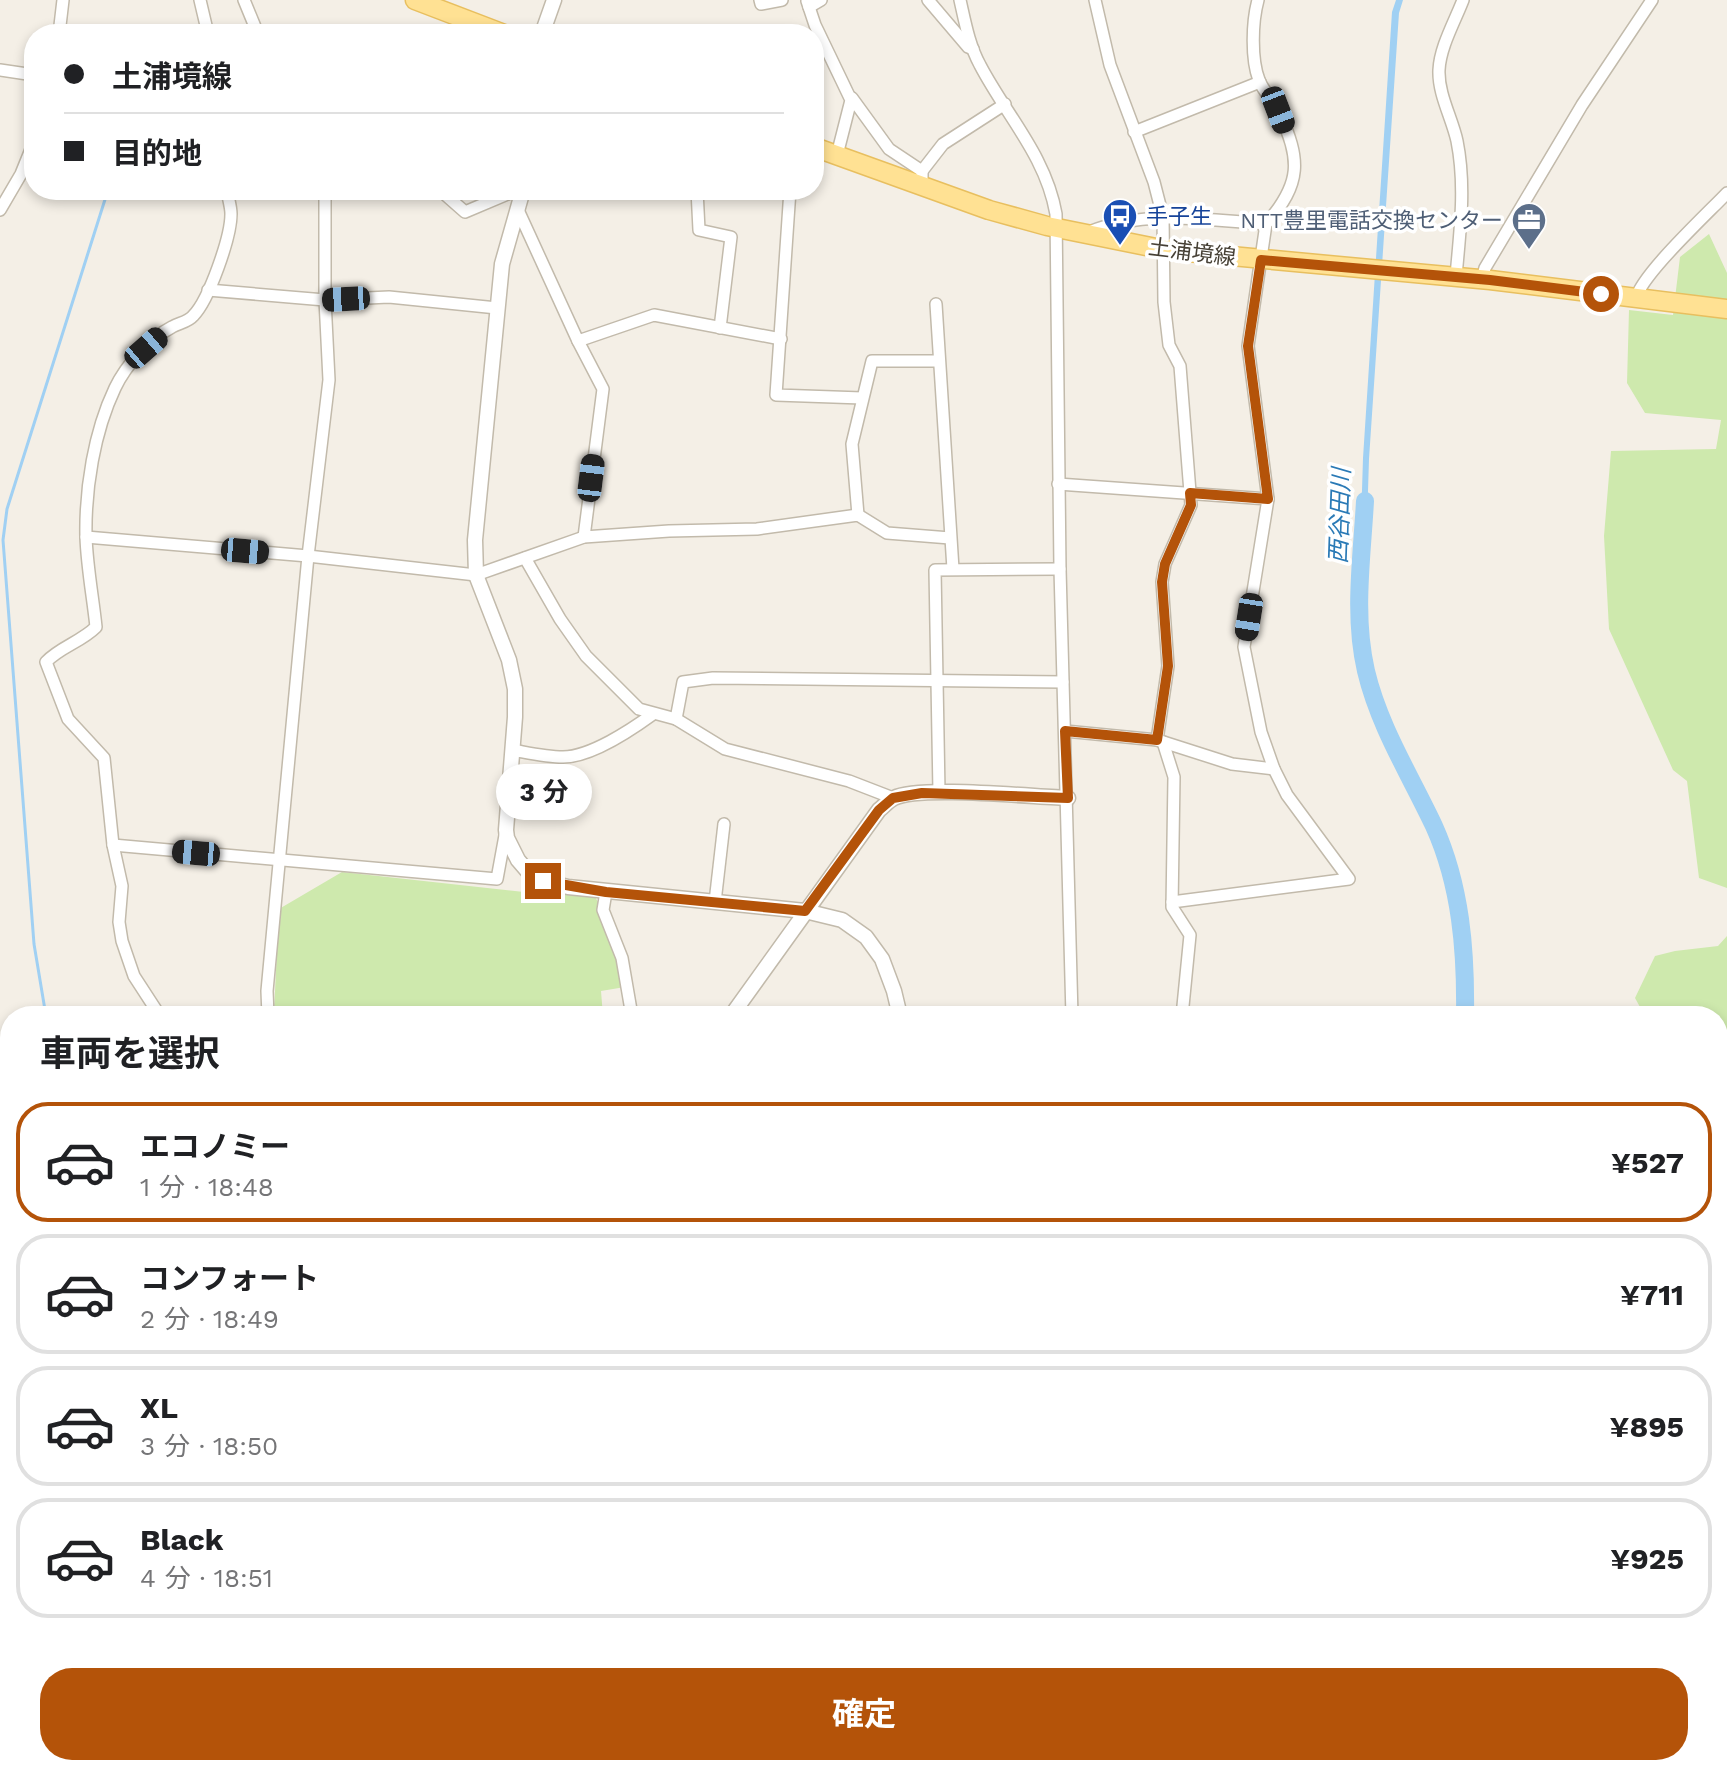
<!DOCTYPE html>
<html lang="ja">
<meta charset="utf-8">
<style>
:root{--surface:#fff;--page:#f6f6f6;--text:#202124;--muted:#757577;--line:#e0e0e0;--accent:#b45309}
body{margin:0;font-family:"Work Sans","Noto Sans JP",sans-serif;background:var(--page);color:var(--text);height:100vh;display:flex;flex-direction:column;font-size:30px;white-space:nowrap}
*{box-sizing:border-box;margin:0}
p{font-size:26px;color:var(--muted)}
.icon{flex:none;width:44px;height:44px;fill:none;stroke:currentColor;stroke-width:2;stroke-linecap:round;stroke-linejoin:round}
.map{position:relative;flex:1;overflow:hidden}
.panel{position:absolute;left:0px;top:1006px;width:1728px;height:770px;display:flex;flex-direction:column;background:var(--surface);border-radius:32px 32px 0 0;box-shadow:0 4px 12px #0003}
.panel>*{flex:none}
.top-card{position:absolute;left:24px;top:24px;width:800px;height:176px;border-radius:32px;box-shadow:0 4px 12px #0003;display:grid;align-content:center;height:176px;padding:0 40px;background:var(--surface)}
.end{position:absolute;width:36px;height:36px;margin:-18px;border:10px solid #b45309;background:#fff;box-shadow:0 0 0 4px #fff}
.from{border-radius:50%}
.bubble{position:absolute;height:56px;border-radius:28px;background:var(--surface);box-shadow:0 4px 12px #0003;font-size:26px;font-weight:700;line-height:56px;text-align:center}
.car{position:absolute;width:24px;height:48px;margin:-24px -12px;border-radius:10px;box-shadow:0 0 6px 2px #0007;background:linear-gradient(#222 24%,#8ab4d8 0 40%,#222 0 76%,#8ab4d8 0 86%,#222 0)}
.top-card b{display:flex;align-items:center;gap:28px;height:76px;font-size:30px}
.top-card b+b{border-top:2px solid var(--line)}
.top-card i{width:20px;height:20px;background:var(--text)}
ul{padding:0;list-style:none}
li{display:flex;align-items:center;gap:24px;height:120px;margin:0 16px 12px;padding:0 24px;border:4px solid var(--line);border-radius:32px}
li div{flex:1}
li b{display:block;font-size:30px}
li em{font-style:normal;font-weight:700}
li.selected{border-color:var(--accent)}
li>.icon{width:72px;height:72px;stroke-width:1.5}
h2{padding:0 40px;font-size:36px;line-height:96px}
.primary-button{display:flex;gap:16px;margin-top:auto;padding:16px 40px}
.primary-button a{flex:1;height:92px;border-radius:32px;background:var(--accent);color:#fff;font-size:32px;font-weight:700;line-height:92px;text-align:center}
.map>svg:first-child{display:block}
.green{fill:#cee9ad}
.water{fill:#a0d0f3}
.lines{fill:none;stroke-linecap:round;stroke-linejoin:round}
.stream{stroke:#a0d0f3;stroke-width:3}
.river{stroke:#a0d0f3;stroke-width:18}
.minor-casing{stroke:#c2baab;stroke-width:14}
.tertiary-casing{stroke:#c2baab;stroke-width:17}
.primary-casing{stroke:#e8bf5f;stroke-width:21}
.minor{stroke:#fff;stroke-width:11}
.tertiary{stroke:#fff;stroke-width:14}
.primary{stroke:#ffe193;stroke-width:18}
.route{stroke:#b45309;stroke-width:10}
.labels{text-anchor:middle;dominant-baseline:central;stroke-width:7;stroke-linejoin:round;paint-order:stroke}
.transit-label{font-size:22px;fill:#164399;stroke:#fff;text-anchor:start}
.service-label{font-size:22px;fill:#4e5e75;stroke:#fff;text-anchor:end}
.street-label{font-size:22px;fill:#464035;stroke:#fff}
.water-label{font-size:24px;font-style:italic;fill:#2a7ab6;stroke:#fff}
</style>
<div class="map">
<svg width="1727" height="1775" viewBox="0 0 1727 1775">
<rect width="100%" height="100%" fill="#f4efe6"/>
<g class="green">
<path d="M 1709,234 L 1727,273 L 1727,888 L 1699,878 L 1687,781 L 1673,770 L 1609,629 L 1604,536 L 1611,451 L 1716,449 L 1721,420 L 1645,413 L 1627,383 L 1629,310 L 1673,315 L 1680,257 Z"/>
<path d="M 342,872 L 524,892 L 539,889 L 595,897 L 603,910 L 625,987 L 601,991 L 603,1016 L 277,1016 L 274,1012 L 279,909 Z"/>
<path d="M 1727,936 L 1727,1228 L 1718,1221 L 1718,1016 L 1645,1016 L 1635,998 L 1655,956 L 1675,951 L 1718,946 Z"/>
<path d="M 4,1258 L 10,1261 L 10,1476 L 0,1474 L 0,1262 Z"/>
<path d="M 133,1766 L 319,1766 L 317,1775 L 142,1775 Z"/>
</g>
<path class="water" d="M 1396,0 L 1403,0 L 1399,13 L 1369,459 L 1367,523 L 1361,522 L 1363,458 L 1392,12 Z"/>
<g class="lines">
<g class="stream">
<path d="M 46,1016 L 34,944 L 3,540 L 7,509 L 108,190"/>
<path d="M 612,1766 L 614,1775"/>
</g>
<g class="river">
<path d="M 1365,501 C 1362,557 1353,615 1366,671 C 1379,726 1410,775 1434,826 C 1461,886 1466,951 1465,1016"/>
<path d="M 627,1775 L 632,1766"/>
</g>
<g class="minor-casing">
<g id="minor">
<path d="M 200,0 L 208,34"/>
<path d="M 244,0 L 258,34"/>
<path d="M 760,0 L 761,4 L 782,0"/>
<path d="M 928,0 L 968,47 L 973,49"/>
<path d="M 960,0 C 965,22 969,45 980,65 C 1006,115 1046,156 1056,214 L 1060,569 L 1072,1016"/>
<path d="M 1095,0 L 1110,65 L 1154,182 L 1163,217 L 1164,302 L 1169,345 L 1180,366 L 1191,505 L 1165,564 L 1162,582 L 1168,666 L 1157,740"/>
<path d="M 807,1 L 809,7 L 821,0"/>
<path d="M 809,7 L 815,25 L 851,100 L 837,155"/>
<path d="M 59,34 L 63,0"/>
<path d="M 0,70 L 34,75"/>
<path d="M 852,98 L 889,149 L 922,171 L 922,187"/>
<path d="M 1134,132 L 1260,82"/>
<path d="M 922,171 L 943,144 L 1005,104"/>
<path d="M 440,190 L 465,212 L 517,190"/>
<path d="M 697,190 L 699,230 L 731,237 L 720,328"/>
<path d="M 790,190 L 776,395 L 862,398"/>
<path d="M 0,210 L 21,174 L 34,142"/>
<path d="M 518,210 L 578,341 L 603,389 L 584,537"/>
<path d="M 1089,232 C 1146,209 1207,220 1266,224"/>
<path d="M 1456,276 C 1460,231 1466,186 1457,141 C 1452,118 1438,94 1439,70 C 1440,47 1455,21 1463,0"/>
<path d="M 1482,279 L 1485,268 L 1582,105 L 1652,0"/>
<path d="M 208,290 L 325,300 L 389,297 L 497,308"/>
<path d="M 1636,299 C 1640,276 1708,213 1727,193"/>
<path d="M 936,304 L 953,569"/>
<path d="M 578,341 L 654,315 L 781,339"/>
<path d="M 1058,484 L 1268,499"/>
<path d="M 858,515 L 852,444 L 872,361 L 939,361"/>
<path d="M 86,537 L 308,556 L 476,575 L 584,537 L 669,531 L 757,529 L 858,515 L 887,533 L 950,538"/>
<path d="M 525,558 L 560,619 L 586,656 L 639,709 L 676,719 L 725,749 L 849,781 L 893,798"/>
<path d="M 676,719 L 683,682 L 713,678 L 1063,682"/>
<path d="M 1065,731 L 1157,740 L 1232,764 L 1274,769"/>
<path d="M 1163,742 L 1174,777 L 1172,907 L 1190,935 L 1182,1016"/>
<path d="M 512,750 C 529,753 546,757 563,757 C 590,757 631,730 653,714"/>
<path d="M 939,792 L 935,570 L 1060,569"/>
<path d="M 113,845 L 497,879 L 506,830"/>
<path d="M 606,892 L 603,910 L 622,958 L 632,1016"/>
<path d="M 715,902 L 724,824"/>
<path d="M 1172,902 L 1349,879 L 1287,795 L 1274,769 L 1261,732 L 1244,647 L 1268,499 L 1248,346 L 1266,224 C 1302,183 1301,160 1279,112 C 1273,100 1263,91 1259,80 C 1251,59 1252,22 1258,0"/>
<path d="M 160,1016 L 134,976 L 122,941 L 119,922 L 122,886 L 113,845 L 104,758 L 68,719 L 46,662 C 60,647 81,642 96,627 C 93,598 87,567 86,537 C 85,489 94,432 115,388 C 126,365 149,339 172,327 C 179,323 188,322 193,316 C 209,300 231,237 231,214 C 231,206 228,198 227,190"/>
<path d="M 268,1016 L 267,991 L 308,556 L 329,380 L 325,300 L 325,190"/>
<path d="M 1718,1564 L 1727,1568"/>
<path d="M 0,1643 L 10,1638"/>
<path d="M 1145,1766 L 1146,1775"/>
<path d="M 1422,1766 L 1440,1775"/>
<path d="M 47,1775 L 54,1766"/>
<path d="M 1174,1775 L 1207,1766"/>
<path d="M 1565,1775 L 1566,1766"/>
</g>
</g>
<g class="tertiary-casing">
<g id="tertiary">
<path d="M 542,34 L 554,0"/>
<path d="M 523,190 L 502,264 L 475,540 L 476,575 L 509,660 L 515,689 L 515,717 L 506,830 L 507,838 L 518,860 L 530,874 L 543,881 L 568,887 L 805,911 L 842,920 L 866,937 L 882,959 L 894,991 L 900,1016"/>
<path d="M 731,1016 L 879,810 C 884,806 888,801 894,798 C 919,785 1034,797 1068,798"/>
<path d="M 0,1567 L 10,1561"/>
</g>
</g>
<g class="primary-casing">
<g id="primary">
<path d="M 415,0 L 504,34"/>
<path d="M 814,147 L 989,210 L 1047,226 L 1166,250 L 1490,280 L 1727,309"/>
</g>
</g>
<use href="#minor" class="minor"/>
<use href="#tertiary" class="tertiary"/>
<use href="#primary" class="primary"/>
</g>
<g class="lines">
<path class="route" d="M 543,881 L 606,892 L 805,911 L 879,810 L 893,798 L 922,793 L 1068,798 L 1065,731 L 1157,740 L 1168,666 L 1162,582 L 1165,564 L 1191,505 L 1190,493 L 1268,499 L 1248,346 L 1261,260 L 1490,280 L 1601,294"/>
</g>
<defs>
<g id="bus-pin" transform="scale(1.8)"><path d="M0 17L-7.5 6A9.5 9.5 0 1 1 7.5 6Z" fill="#1a4fb4" stroke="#fff"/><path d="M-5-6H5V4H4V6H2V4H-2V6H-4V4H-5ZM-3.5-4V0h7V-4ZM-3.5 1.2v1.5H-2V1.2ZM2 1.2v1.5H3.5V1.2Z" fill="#fff"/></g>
<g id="office-pin" transform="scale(1.8)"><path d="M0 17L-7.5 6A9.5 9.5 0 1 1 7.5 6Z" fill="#5c6f8a" stroke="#fff"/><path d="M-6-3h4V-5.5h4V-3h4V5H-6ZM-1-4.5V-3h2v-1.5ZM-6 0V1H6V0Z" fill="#fff"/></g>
</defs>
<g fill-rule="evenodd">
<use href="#bus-pin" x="1120" y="216"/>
<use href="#office-pin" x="1529" y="220"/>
</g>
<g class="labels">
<g class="transit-label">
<text x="1146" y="216">手子生</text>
</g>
<g class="service-label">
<text x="1503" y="220">NTT豊里電話交換センター</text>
</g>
<g class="street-label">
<text transform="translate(1192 252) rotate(7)">土浦境線</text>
</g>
<g class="water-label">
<text transform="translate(1340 516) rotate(-88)">西谷田川</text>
</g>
</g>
</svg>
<i class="end from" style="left:1601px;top:294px"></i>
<i class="end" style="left:543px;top:881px"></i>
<div class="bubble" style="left:496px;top:764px;width:96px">3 分</div>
<i class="car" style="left:1278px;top:110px;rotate:159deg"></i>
<i class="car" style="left:346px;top:299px;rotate:267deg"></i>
<i class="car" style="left:146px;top:348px;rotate:49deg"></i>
<i class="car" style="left:591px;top:478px;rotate:7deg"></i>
<i class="car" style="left:245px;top:551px;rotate:95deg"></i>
<i class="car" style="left:1249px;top:617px;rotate:189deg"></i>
<i class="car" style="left:196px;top:853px;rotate:275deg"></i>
<div class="top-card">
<b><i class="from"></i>土浦境線</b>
<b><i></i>目的地</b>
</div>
<section class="panel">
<h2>車両を選択</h2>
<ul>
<li class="selected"><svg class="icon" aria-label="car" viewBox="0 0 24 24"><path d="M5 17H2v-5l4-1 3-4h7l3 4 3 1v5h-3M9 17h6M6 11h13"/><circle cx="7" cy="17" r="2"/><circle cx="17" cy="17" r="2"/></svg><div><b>エコノミー</b><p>1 分 · 18:48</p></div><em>¥527</em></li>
<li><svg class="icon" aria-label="car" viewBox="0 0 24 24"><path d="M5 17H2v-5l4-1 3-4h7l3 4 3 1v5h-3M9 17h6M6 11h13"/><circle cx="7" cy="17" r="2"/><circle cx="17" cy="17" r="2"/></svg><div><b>コンフォート</b><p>2 分 · 18:49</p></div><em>¥711</em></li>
<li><svg class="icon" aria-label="car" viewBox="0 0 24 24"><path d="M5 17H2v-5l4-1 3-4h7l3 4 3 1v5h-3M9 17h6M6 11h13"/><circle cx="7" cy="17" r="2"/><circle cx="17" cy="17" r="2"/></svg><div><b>XL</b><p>3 分 · 18:50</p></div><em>¥895</em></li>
<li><svg class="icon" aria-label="car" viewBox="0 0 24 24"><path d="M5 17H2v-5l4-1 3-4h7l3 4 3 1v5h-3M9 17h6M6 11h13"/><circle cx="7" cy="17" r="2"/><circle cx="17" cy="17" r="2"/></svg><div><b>Black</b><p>4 分 · 18:51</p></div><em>¥925</em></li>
</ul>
<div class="primary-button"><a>確定</a></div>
</section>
</div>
